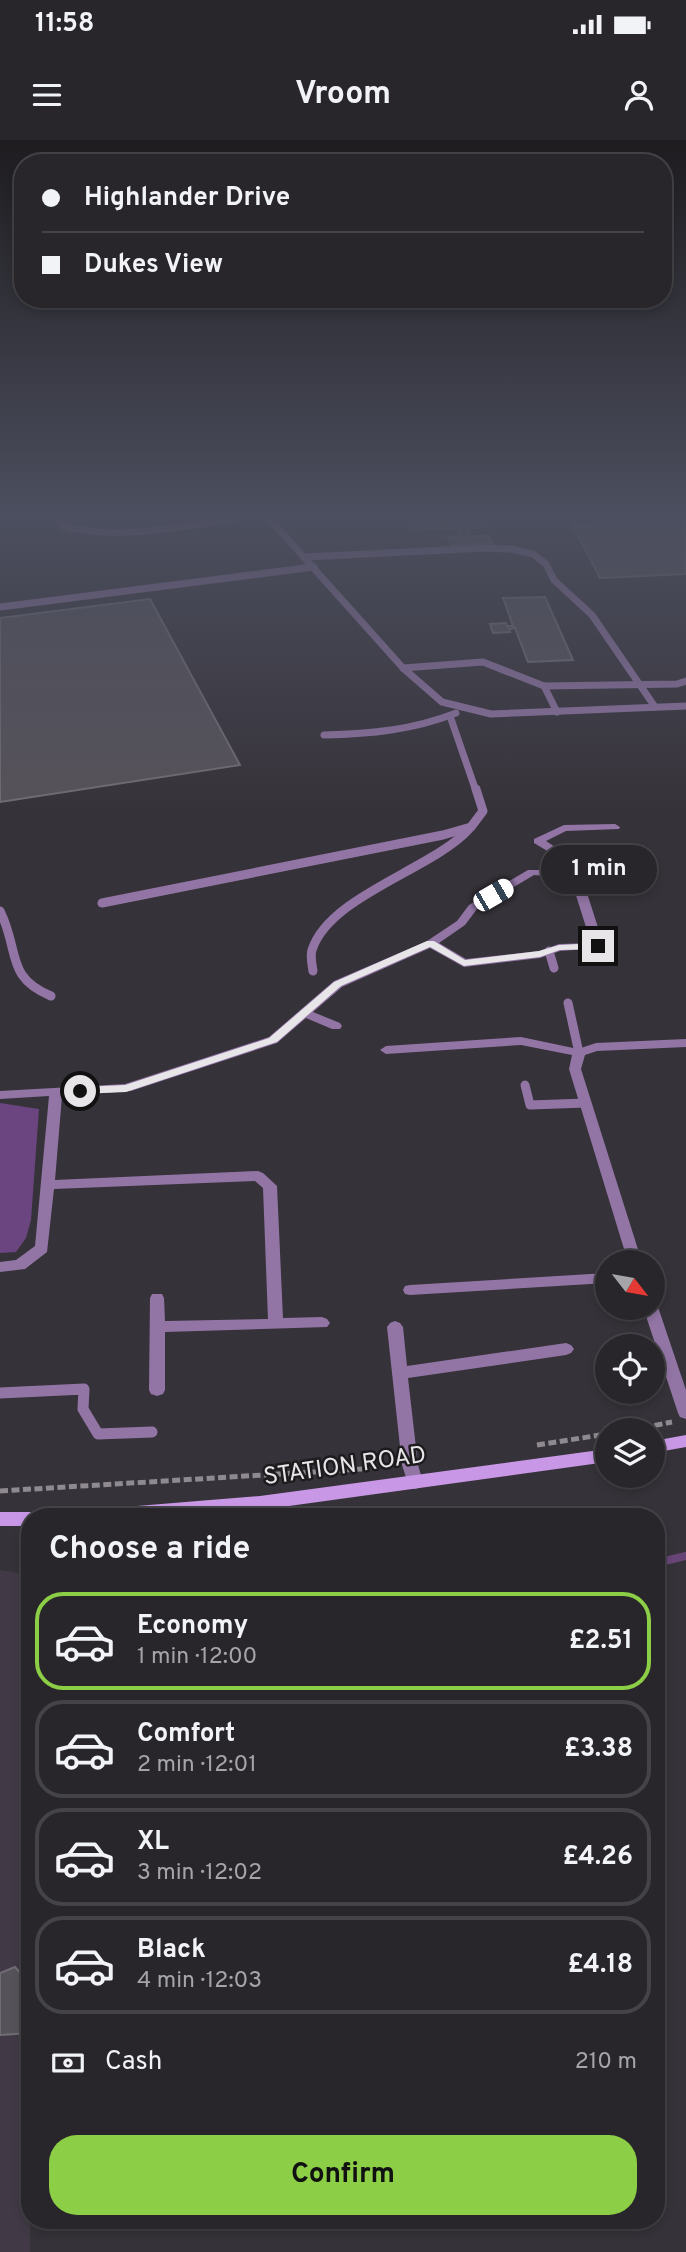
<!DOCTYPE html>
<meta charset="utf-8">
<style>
:root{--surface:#28262b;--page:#343237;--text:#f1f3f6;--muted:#a5a5a9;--line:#444347;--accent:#8cce45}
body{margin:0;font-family:Overpass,sans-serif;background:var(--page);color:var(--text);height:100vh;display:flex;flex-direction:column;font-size:26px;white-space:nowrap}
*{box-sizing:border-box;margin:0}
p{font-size:23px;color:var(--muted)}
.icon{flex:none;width:38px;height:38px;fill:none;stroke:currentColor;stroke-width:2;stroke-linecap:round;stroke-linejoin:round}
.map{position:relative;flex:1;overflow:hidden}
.panel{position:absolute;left:21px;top:1368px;width:644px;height:721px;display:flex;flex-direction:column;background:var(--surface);border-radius:28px;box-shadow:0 4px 10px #0003,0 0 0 2px var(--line)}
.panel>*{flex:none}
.guide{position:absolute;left:14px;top:14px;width:658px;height:154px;border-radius:28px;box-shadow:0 4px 10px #0003,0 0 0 2px var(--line);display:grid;align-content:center;height:154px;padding:0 28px;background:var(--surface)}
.needle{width:46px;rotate:121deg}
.tools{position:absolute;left:595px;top:1110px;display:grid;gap:14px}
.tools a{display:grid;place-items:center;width:70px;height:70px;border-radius:50%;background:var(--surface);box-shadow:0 4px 10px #0003,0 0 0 2px var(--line);font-size:35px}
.end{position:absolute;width:32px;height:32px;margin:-16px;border:9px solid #e8e5e9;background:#111;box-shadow:0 0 0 4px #111}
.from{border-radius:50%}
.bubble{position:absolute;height:49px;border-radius:24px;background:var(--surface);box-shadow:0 4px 10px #0003,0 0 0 2px var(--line);font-size:23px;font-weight:700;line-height:49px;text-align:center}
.car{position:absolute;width:21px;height:42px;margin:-21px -10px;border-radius:9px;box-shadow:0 0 5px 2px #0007;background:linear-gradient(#fff 24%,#345 0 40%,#fff 0 76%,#345 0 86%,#fff 0)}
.guide b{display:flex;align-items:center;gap:24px;height:66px;font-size:26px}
.guide b+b{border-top:2px solid var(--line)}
.guide i{width:18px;height:18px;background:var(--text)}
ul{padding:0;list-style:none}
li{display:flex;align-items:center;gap:21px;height:98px;margin:0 14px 10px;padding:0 14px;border:4px solid var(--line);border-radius:28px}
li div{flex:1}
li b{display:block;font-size:26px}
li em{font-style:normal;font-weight:700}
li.active{border-color:var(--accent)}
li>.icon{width:63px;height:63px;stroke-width:1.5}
h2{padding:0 28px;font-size:32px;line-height:84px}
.pay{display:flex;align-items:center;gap:18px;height:77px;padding:0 28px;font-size:26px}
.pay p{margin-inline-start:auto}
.cta{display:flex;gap:14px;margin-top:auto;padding:14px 28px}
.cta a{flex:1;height:80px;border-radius:28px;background:var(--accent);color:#111;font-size:28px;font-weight:700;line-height:80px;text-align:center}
.status{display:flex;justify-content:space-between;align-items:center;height:49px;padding:0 35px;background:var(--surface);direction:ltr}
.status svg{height:19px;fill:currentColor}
header{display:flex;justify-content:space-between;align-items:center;height:91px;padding:0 28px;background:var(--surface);font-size:32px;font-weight:700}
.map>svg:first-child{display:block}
.built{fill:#413a46}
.green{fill:#6a4580}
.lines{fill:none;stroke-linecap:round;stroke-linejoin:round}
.stream{stroke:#674576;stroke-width:8}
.building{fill:#565259;stroke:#706c73;stroke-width:2}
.path{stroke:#8e8a90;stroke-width:5;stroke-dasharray:8 3.5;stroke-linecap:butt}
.lane-far2{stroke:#9275a5;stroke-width:7}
.lane-far1{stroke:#9275a5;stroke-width:9}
.lane{stroke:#9275a5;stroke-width:11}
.street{fill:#9275a5;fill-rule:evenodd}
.secondary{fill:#c898e6;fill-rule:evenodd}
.route{fill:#e8e5e9}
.labels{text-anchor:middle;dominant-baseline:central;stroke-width:5;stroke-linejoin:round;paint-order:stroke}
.street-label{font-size:24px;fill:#e8e5e9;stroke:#1d1b1e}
</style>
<div class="status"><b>11:58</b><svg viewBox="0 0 49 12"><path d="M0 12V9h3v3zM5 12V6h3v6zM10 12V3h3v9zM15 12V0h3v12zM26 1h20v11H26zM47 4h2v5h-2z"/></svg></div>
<header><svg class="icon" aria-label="menu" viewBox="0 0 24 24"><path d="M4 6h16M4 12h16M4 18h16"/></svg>Vroom<svg class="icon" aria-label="person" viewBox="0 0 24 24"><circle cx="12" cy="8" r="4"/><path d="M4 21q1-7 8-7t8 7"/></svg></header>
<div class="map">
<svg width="686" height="2112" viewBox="0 0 686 2112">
<rect width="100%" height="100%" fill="#363239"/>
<path class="built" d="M 0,1430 L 30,1435 L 30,2112 L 0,2112 Z"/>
<path class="green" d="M 0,963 L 39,969 L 31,1080 L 26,1098 L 16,1112 L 0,1113 Z"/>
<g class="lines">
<path class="stream" d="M 656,1423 L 686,1416"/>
</g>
<g class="building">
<path d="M 483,376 L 487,387 L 467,388 L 471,396 L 489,396 L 492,403 L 451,405 L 448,397 L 461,396 L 458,388 L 410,390 L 406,378 Z"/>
<path d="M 686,379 L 686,434 L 600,438 L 573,386 Z"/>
<path d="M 545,457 L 573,520 L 528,522 L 515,488 L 509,489 L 510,492 L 493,493 L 490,484 L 506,483 L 507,486 L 513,486 L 503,458 Z"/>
<path d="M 150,459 L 240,625 L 0,662 L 0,478 Z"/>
<path d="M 15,1827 L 30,1844 L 30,1893 L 0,1895 L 0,1833 Z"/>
</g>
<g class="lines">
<g class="path">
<path d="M 632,1290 L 672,1282"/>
<path d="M 537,1305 L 607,1294"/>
<path d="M 0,1351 L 362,1329"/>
</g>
<g class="lane-far2">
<path d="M 57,376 L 63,386 C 123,402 190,384 251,376"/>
<path d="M 267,376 L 403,528 L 442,562 L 491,574 L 686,566"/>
<path d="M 305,417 L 485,408 L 511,409 L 533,414 L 546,424 L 554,440 L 592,475 L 655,567"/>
<path d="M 0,467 L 314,427"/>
<path d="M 403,528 L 483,522 L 544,546 L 677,544 L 686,541"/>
<path d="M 544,546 L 557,572"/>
<path d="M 450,576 L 476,651"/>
<path d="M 324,595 C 370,594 413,590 456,573"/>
</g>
<g class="lane-far1">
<path d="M 102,763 L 443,695 L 471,687 L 483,671 L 476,649"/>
<path d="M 0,771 C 20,811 5,837 51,856"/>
<path d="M 549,811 L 554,828"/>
<path d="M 313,831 C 312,824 310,816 312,810 C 329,756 433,729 469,689"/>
<path d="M 568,863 L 579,913"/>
<path d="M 525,945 L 530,965 L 586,963"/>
</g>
<path class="lane" d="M 0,1253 L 84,1249 L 83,1269 L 98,1294 L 152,1292"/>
<g class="street">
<path d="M 615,684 L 620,687 L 619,689 L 566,691 L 546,701 L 575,720 L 566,733 L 585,747 L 604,806 L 602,808 L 560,811 L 540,818 L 464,827 L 430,808 L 342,847 L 313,872 L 340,883 L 342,886 L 340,889 L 332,889 L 306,878 L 277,903 L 131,951 L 62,956 L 55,1040 L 258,1031 L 263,1033 L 277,1046 L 283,1178 L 322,1177 L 327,1179 L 330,1183 L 327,1187 L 165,1192 L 165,1250 L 163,1254 L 157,1256 L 151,1254 L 149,1250 L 150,1158 L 152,1154 L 162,1154 L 164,1158 L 165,1181 L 268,1179 L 263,1048 L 255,1041 L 54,1049 L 47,1112 L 25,1129 L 0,1132 L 0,1122 L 16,1120 L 35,1106 L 49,956 L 0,959 L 0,951 L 125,944 L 269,897 L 334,841 L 427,801 L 457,781 L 469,765 L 528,730 L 557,730 L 564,721 L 534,703 L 534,699 L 564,685 ZM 534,735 L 557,737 L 574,749 L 591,803 L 559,804 L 539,811 L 466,819 L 439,803 L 465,785 L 477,769 Z"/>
<path d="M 521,897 L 578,909 L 596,903 L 686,899 L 686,907 L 597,911 L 585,915 L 581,929 L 642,1122 L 628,1122 L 569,929 L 572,915 L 521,905 L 386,914 L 380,910 L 386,906 Z"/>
<path d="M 607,1133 L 607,1143 L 410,1155 L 405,1154 L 403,1150 L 405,1146 L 410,1145 Z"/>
<path d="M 653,1162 L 658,1167 L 686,1250 L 686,1279 L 680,1277 L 678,1273 L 643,1167 L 653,1167 Z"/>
<path d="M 395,1181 L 400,1183 L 403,1187 L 407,1226 L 566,1203 L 571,1205 L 574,1209 L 571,1213 L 566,1215 L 408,1238 L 418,1325 L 423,1342 L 421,1347 L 415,1349 L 409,1347 L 402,1325 L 387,1187 L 390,1183 Z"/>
</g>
<g class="secondary">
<path d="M 686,1295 L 686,1307 L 653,1313 L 653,1301 Z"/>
<path d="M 607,1309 L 607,1322 L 260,1370 L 170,1377 L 80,1377 L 82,1372 L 88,1370 L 260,1356 Z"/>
<path d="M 0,1372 L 30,1372 L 38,1377 L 30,1377 L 30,1386 L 0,1386 Z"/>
</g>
</g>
<linearGradient id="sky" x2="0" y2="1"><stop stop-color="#1e1c1f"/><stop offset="0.56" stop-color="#4c4f5f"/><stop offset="1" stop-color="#4c4f5f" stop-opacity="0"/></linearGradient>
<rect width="686" height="672" fill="url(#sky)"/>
<path class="route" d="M 427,801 L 434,801 L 465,820 L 539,811 L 559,805 L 598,803 L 603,806 L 598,809 L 560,810 L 540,817 L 464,826 L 430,807 L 341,846 L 277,902 L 126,952 L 80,954 L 74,951 L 80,947 L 125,945 L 269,898 L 334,842 Z"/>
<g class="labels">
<g class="street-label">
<text transform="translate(345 1327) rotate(-8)">STATION ROAD</text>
</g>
</g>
</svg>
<div class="tools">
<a><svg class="needle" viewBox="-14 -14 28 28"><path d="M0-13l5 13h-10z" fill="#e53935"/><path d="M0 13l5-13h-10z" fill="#a5a5a9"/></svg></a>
<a><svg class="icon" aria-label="locate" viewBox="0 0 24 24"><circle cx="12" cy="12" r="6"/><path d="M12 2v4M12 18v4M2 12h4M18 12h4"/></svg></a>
<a><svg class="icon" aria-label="layers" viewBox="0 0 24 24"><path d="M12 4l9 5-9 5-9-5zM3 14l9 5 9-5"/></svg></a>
</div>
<i class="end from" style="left:80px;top:951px"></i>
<i class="end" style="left:598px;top:806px"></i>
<div class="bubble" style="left:541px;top:705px;width:116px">1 min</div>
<i class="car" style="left:493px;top:755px;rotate:60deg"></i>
<div class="guide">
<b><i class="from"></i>Highlander Drive</b>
<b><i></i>Dukes View</b>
</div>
<section class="panel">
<h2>Choose a ride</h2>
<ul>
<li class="active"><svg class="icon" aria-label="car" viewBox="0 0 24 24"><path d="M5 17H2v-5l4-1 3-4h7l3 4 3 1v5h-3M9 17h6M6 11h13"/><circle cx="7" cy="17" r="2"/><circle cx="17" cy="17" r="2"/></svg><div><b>Economy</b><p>1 min · 12:00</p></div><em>£2.51</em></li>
<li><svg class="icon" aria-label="car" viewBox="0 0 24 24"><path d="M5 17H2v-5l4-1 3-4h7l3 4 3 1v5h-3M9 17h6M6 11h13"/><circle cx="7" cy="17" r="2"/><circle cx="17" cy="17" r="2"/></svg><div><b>Comfort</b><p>2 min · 12:01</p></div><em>£3.38</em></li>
<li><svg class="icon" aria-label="car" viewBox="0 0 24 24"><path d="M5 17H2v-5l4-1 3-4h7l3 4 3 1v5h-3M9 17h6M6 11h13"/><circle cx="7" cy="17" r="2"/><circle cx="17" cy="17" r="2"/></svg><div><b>XL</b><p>3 min · 12:02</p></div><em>£4.26</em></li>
<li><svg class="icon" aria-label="car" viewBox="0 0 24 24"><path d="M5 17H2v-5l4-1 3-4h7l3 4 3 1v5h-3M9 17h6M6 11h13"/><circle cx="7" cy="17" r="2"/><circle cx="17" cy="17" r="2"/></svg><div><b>Black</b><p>4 min · 12:03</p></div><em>£4.18</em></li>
</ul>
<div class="pay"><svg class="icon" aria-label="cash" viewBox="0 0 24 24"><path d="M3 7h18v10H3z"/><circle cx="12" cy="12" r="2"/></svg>Cash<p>210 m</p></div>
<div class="cta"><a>Confirm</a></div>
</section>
</div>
